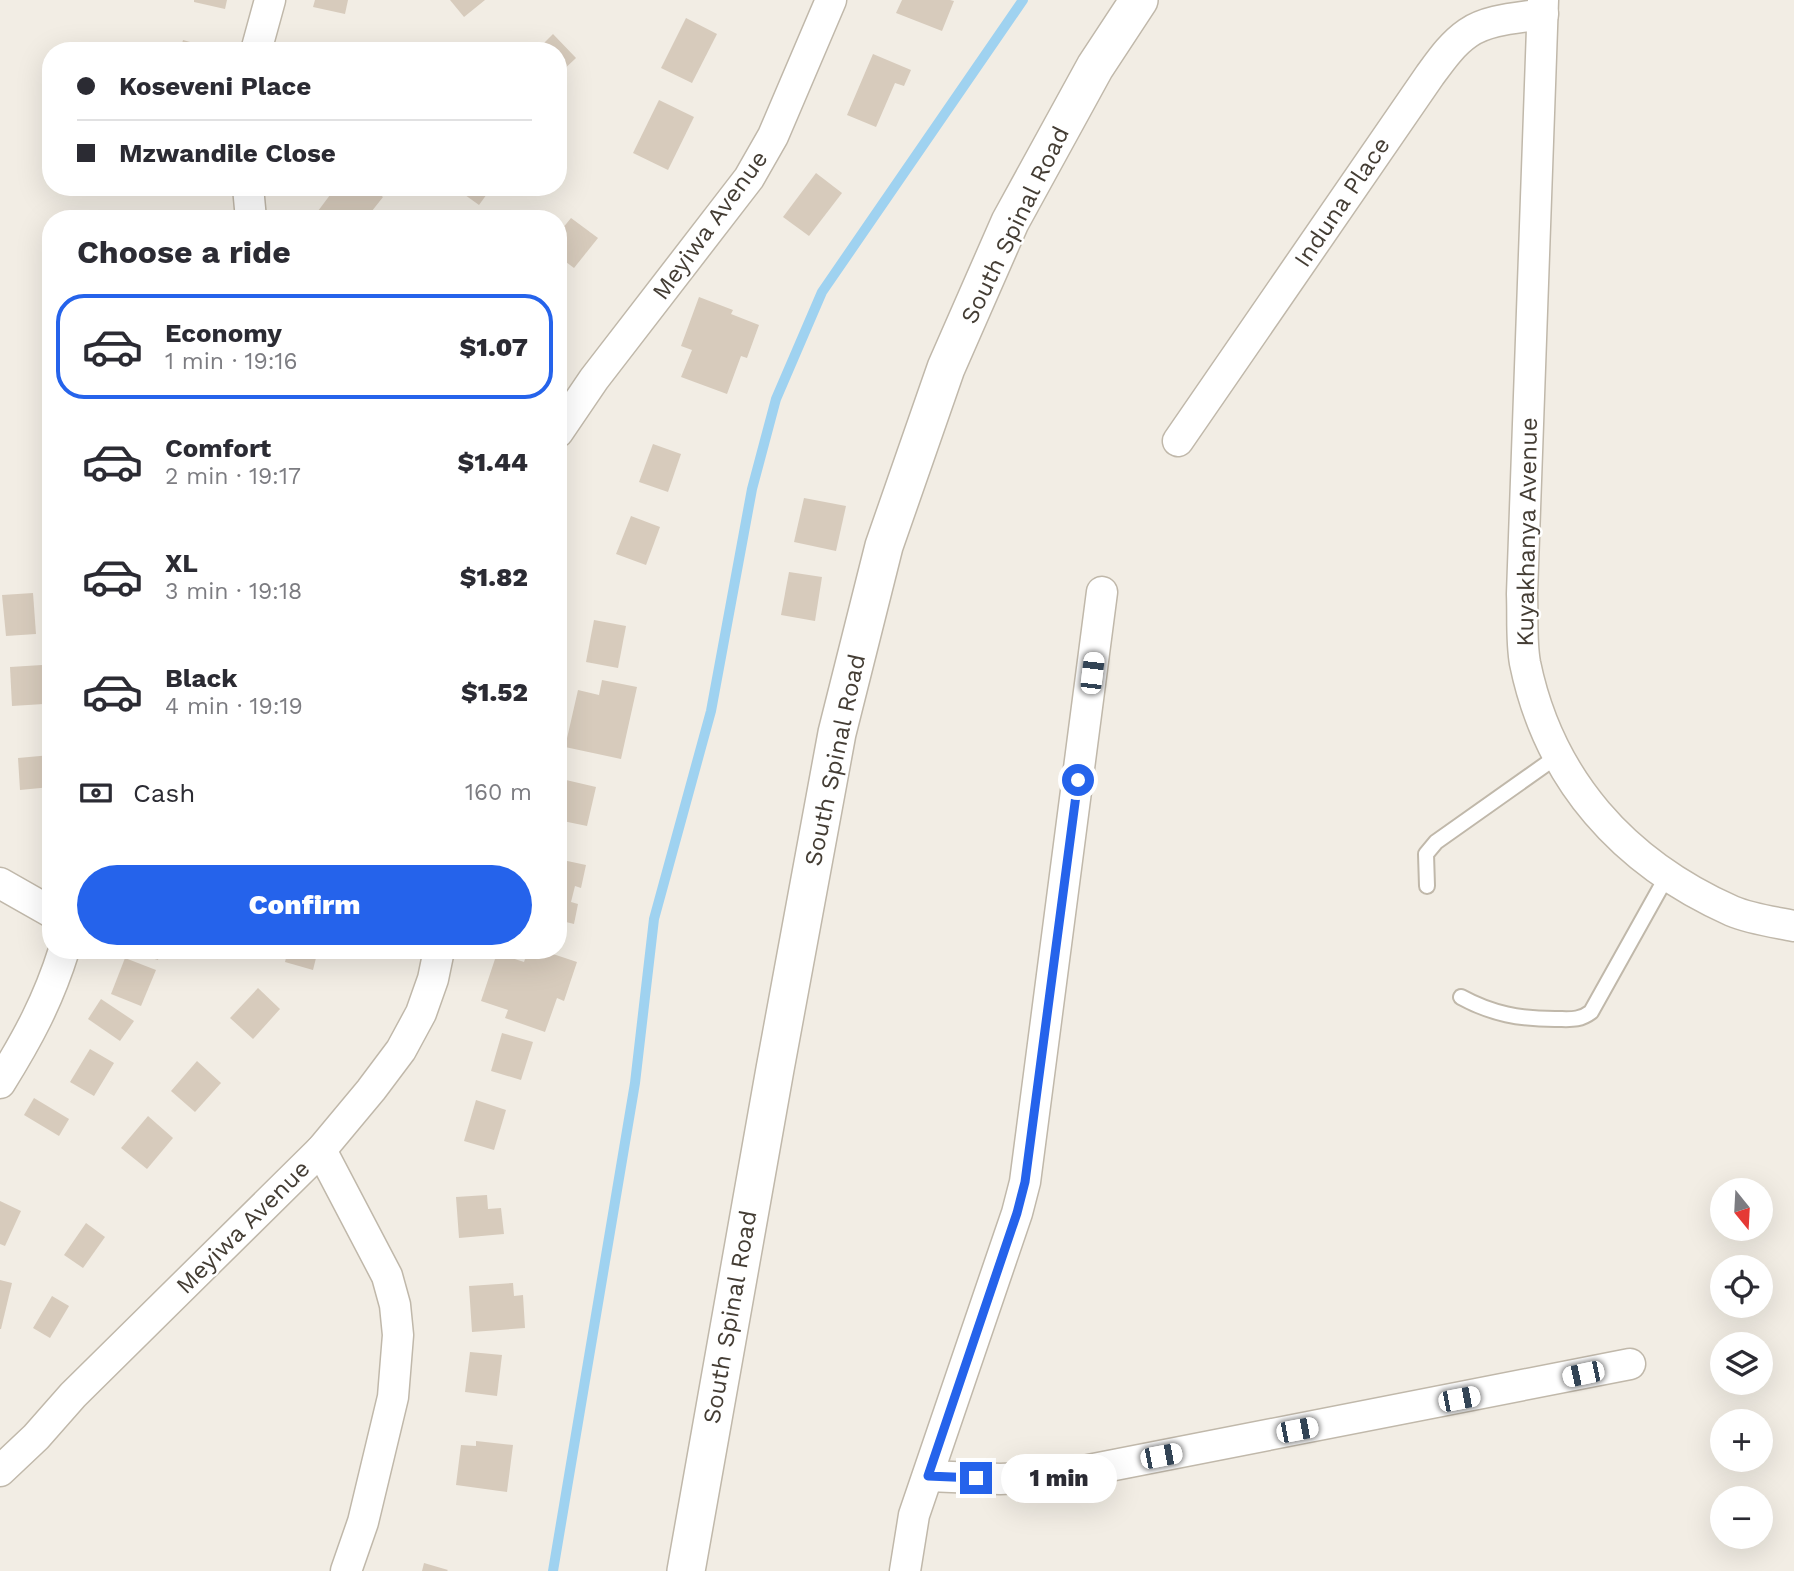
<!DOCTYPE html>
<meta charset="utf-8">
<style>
:root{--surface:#fff;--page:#f7f7f7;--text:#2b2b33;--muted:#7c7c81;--line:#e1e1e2;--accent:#2563eb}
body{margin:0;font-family:"Work Sans",sans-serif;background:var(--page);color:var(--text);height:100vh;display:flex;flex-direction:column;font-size:26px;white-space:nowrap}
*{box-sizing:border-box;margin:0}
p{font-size:23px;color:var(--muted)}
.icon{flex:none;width:38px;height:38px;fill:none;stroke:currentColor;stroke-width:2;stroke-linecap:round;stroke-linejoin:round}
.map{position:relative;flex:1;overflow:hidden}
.panel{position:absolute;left:42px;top:210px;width:525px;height:749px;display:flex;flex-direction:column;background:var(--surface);border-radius:28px;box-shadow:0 7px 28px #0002}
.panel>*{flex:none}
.hud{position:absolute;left:42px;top:42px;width:525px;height:154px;border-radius:28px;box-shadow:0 7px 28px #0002;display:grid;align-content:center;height:154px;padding:0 35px;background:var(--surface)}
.needle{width:46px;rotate:162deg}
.buttons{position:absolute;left:1710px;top:1178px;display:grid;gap:14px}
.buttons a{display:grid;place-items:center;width:63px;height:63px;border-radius:50%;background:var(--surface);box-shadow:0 7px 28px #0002;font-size:35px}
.end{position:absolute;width:32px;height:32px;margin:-16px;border:9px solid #2563eb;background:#fff;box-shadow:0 0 0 4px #fff}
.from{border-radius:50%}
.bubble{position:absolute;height:49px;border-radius:24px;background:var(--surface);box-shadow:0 7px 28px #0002;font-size:23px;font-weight:800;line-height:49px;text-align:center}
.car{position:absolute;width:21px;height:42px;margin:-21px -10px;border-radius:9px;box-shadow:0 0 5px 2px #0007;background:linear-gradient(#fff 24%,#345 0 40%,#fff 0 76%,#345 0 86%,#fff 0)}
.hud b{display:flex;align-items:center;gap:24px;height:66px;font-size:26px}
.hud b+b{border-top:2px solid var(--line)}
.hud i{width:18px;height:18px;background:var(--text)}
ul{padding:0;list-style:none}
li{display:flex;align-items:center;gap:21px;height:105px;margin:0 14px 10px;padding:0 21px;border:4px solid transparent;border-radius:28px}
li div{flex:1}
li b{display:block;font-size:26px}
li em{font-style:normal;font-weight:800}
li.selected{border-color:var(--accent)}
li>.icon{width:63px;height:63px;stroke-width:1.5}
h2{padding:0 35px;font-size:32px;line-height:84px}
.pay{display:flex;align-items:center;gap:18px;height:77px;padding:0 35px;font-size:26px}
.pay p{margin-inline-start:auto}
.primary-button{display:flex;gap:14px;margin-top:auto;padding:14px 35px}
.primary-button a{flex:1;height:80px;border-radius:42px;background:var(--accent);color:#fff;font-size:28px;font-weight:800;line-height:80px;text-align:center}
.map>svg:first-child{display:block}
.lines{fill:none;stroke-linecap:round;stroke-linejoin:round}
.stream{stroke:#9fd2f0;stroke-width:10}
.building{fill:#d7cbbc}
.service-casing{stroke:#c0b8aa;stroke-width:18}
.minor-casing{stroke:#c0b8aa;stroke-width:33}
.tertiary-casing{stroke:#c0b8aa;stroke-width:40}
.service{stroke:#fff;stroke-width:14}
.minor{stroke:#fff;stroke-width:30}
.tertiary{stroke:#fff;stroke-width:37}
.route{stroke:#2563eb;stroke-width:9}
.labels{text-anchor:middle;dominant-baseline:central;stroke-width:5;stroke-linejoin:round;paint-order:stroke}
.street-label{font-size:24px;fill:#443d34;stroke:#fff}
</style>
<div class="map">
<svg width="1794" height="1571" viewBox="0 0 1794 1571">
<rect width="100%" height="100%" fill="#f2ede4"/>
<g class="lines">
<path class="stream" d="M 553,1571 L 635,1083 L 654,919 L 711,711 L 752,489 L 776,399 L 822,292 L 1023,0"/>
</g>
<g class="building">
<path d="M 194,0 L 227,0 L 225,9 L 194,2 Z"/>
<path d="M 315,0 L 348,0 L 345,14 L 313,7 Z"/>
<path d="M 450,0 L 485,0 L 464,17 Z"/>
<path d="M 902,0 L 950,0 L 954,1 L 942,31 L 896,13 Z"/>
<path d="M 686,18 L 717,34 L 692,83 L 661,68 Z"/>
<path d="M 553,34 L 576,58 L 558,75 L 558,51 L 536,51 Z"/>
<path d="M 183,40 L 218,50 L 218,51 L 180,51 Z"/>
<path d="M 873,54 L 911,70 L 904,86 L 895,83 L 876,127 L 847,115 Z"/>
<path d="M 659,100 L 694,117 L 668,170 L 633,153 Z"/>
<path d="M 816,173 L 842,193 L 809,236 L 783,217 Z"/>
<path d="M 336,187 L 370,187 L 383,197 L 368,216 L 365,214 L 361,219 L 312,219 Z"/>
<path d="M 454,187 L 492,187 L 479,205 Z"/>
<path d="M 571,218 L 598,238 L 574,268 L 558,256 L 558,234 Z"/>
<path d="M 699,297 L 733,310 L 731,314 L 759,325 L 747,358 L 741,356 L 727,394 L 681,377 L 692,350 L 681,346 Z"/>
<path d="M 653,444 L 681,454 L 668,492 L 639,482 Z"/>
<path d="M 804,498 L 846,506 L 836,551 L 794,542 Z"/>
<path d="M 631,516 L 660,527 L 646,565 L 616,554 Z"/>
<path d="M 789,572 L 822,577 L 815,621 L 781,615 Z"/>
<path d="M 33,593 L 36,634 L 6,636 L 2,595 Z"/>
<path d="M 594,620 L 626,626 L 618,668 L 586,662 Z"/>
<path d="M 42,665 L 44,704 L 12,706 L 10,667 Z"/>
<path d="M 602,680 L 637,687 L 621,759 L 565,747 L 578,690 L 599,695 Z"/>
<path d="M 51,755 L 51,787 L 20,790 L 18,758 Z"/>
<path d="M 566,780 L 596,787 L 587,826 L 558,820 Z"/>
<path d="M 558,859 L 586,865 L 581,888 L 575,886 L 571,902 L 578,904 L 574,924 L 558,920 Z"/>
<path d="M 125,950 L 160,950 L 158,960 Z"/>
<path d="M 288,950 L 318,950 L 313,970 L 285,962 Z"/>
<path d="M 528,950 L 541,950 L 577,962 L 564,1001 L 557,998 L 545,1032 L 505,1018 L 508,1010 L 481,1001 L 497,953 L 524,962 Z"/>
<path d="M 125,958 L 156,970 L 141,1006 L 111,994 Z"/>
<path d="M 258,988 L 280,1009 L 253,1039 L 230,1018 Z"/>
<path d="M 101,999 L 134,1021 L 120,1041 L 88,1019 Z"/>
<path d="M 502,1033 L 533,1042 L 521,1080 L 491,1071 Z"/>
<path d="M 90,1049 L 114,1063 L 94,1096 L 70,1082 Z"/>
<path d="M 197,1061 L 221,1083 L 195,1112 L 171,1091 Z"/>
<path d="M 34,1098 L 69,1119 L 59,1136 L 24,1115 Z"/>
<path d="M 476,1100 L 506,1110 L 494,1150 L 464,1141 Z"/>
<path d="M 148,1116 L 173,1138 L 147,1169 L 121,1148 Z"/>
<path d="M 487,1195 L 488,1209 L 501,1208 L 504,1234 L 459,1238 L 456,1197 Z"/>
<path d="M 0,1201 L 21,1211 L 5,1246 L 0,1244 Z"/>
<path d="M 86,1223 L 105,1237 L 83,1268 L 64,1255 Z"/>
<path d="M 0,1280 L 12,1283 L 1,1329 L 0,1329 Z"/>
<path d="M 513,1283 L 514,1296 L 523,1295 L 525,1328 L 472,1332 L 469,1286 Z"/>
<path d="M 52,1296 L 69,1306 L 50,1338 L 33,1328 Z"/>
<path d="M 470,1352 L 502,1355 L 497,1396 L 465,1392 Z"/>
<path d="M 476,1441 L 513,1445 L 507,1492 L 456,1485 L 461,1445 L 476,1446 Z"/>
<path d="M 424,1563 L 448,1570 L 447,1571 L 422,1571 Z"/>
</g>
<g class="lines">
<g class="service-casing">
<g id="service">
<path d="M 1427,886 L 1426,854 L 1436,842 L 1559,755"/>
<path d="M 1461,997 C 1492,1014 1520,1019 1555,1019 C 1570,1019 1579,1021 1591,1012 L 1667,876"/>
</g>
</g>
<g class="minor-casing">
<g id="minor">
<path d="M 1543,0 L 1522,594 C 1523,616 1521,641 1525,663 C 1549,780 1624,863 1732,911 C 1751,919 1774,922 1794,926"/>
<path d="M 256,51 L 270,0"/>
<path d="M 248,187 L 251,219"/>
<path d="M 558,432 L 594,379 L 749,178 L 773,136 L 831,0"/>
<path d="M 1178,441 L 1430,75 C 1441,60 1452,44 1468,33 C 1488,19 1519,18 1543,14"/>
<path d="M 0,883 L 51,912"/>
<path d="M 0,1083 C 28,1038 48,1001 64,950"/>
<path d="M 321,1150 L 387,1276 L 395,1305 L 398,1335 L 393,1397 L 363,1522 L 346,1571"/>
<path d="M 0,1471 L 36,1437 L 73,1395 L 321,1150 L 371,1090 L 401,1050 L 421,1013 L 433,979 L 439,950"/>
<path d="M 928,1476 L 1000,1479 L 1053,1477 L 1630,1364"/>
<path d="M 905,1571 L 914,1515 L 1017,1213 L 1025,1182 L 1102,592"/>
</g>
</g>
<g class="tertiary-casing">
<path id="tertiary" d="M 686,1571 L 775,1069 L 837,733 L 884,546 L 946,368 L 1010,222 L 1095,67 L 1139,0"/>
</g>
<use href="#service" class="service"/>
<use href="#minor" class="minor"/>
<use href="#tertiary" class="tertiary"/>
</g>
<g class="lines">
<path class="route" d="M 976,1478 L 928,1476 L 1017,1213 L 1025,1182 L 1078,780"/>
</g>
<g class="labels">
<g class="street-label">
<text transform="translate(1342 202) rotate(-56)">Induna Place</text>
<text transform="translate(710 225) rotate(-54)">Meyiwa Avenue</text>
<text transform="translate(1015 225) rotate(-64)">South Spinal Road</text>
<text transform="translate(1527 532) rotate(-89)">Kuyakhanya Avenue</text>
<text transform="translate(835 760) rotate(-78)">South Spinal Road</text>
<text transform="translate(243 1227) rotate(-45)">Meyiwa Avenue</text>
<text transform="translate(730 1317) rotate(-80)">South Spinal Road</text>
</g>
</g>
</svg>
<div class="buttons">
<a><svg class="needle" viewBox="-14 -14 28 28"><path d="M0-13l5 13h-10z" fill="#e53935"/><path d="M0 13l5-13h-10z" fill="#7c7c81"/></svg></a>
<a><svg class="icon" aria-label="locate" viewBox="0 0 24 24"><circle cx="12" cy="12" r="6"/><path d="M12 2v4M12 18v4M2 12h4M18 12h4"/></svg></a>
<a><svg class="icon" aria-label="layers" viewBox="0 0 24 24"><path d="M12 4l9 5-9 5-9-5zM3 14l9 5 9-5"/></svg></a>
<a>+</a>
<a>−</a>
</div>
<i class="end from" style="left:1078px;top:780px"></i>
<i class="end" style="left:976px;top:1478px"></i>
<div class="bubble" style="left:1001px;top:1454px;width:116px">1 min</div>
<i class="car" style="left:1092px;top:673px;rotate:7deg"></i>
<i class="car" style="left:1583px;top:1374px;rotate:258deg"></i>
<i class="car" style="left:1459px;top:1399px;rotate:79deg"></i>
<i class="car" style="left:1297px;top:1430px;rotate:79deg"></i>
<i class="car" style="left:1161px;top:1456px;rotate:79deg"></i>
<div class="hud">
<b><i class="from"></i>Koseveni Place</b>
<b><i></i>Mzwandile Close</b>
</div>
<section class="panel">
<h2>Choose a ride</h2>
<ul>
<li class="selected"><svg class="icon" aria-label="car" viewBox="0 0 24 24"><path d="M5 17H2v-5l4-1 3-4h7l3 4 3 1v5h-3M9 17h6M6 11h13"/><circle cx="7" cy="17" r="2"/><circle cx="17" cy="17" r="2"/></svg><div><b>Economy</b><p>1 min · 19:16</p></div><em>$1.07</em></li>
<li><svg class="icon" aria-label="car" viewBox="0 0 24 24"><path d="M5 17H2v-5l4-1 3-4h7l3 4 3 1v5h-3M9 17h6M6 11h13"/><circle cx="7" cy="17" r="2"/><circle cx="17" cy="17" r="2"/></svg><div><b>Comfort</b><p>2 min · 19:17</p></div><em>$1.44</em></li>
<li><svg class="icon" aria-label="car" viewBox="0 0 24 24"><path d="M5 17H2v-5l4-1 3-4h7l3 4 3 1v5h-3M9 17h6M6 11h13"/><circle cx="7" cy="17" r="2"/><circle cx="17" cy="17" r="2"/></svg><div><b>XL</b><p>3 min · 19:18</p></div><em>$1.82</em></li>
<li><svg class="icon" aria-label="car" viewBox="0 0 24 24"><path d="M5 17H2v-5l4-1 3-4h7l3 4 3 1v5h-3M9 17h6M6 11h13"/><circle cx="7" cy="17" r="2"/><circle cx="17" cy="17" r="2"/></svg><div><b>Black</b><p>4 min · 19:19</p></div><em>$1.52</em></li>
</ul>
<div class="pay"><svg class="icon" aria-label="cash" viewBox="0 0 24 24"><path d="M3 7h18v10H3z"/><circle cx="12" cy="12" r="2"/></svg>Cash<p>160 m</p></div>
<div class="primary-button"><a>Confirm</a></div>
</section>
</div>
